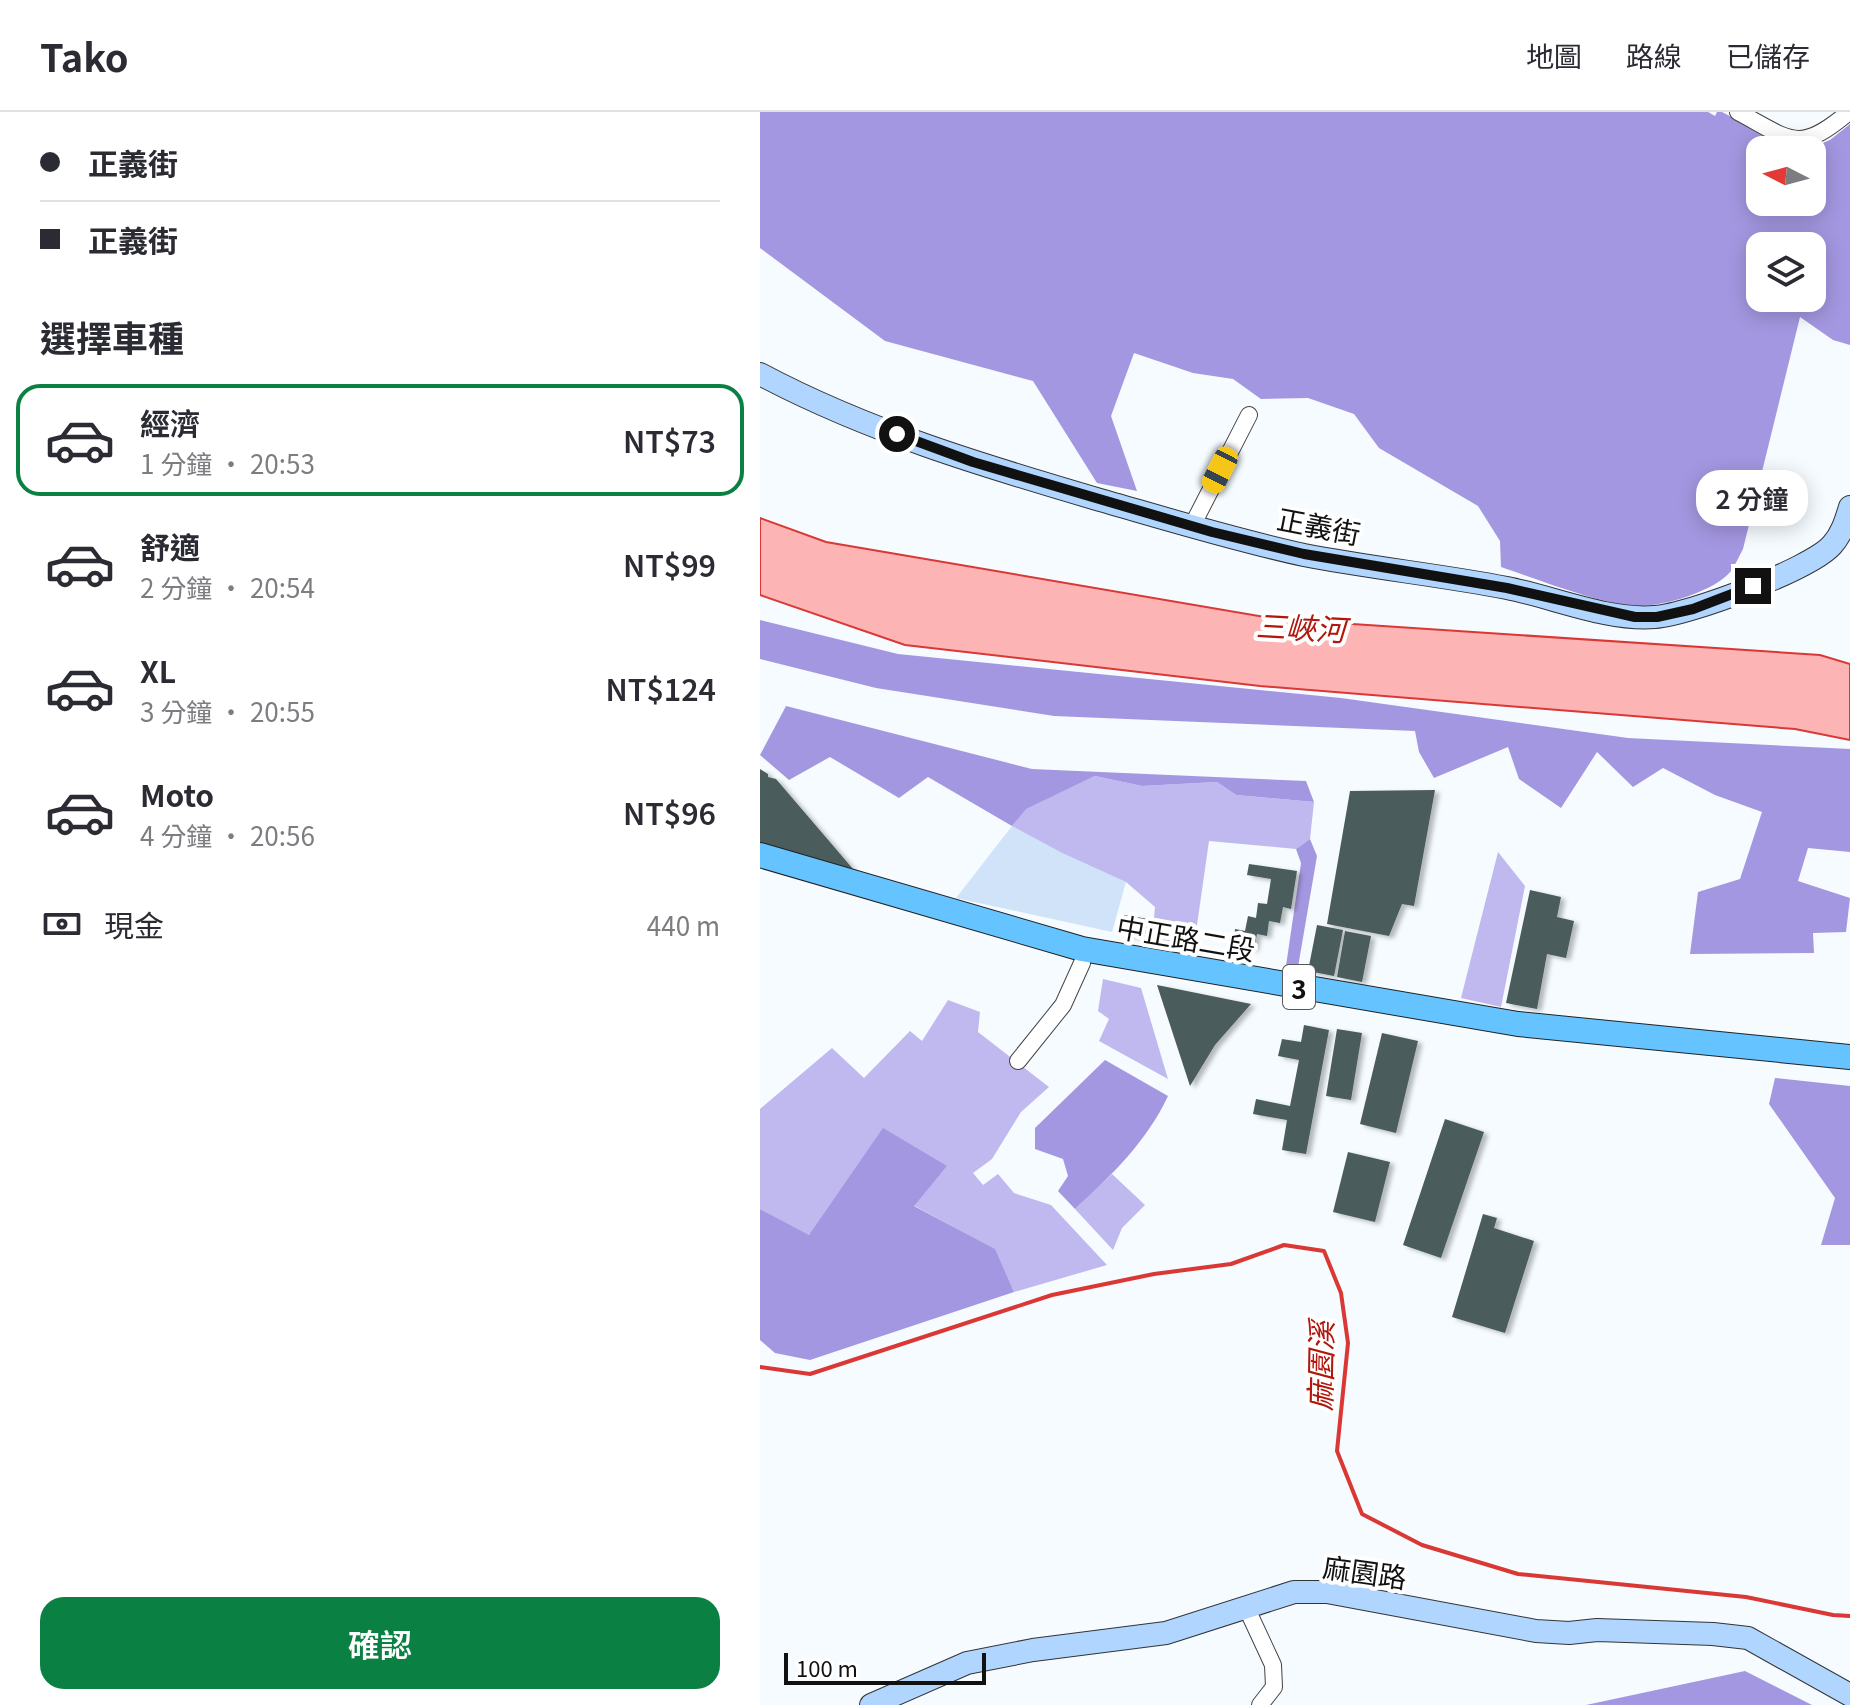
<!DOCTYPE html>
<html lang="zh-TW">
<meta charset="utf-8">
<style>
:root{--surface:#fff;--page:#f7f7f7;--text:#2b2b33;--muted:#7c7c81;--line:#e1e1e2;--accent:#0b8043}
body{margin:0;font-family:Georgia,"Noto Sans TC",serif;background:var(--page);color:var(--text);height:100vh;display:flex;flex-direction:column;font-size:30px;white-space:nowrap}
*{box-sizing:border-box;margin:0}
p{font-size:26px;color:var(--muted)}
.icon{flex:none;width:44px;height:44px;fill:none;stroke:currentColor;stroke-width:2;stroke-linecap:round;stroke-linejoin:round}
.map{position:relative;flex:1;overflow:hidden}
.drawer{display:flex;flex-direction:column;background:var(--surface);width:760px}
.drawer>*{flex:none}
.banner{display:grid;align-content:center;height:176px;padding:0 40px;background:var(--surface)}
.needle{width:52px;rotate:276deg}
.tools{position:absolute;left:986px;top:24px;display:grid;gap:16px}
.tools a{display:grid;place-items:center;width:80px;height:80px;border-radius:16px;background:var(--surface);box-shadow:0 4px 20px #0003;font-size:40px}
.scale{position:absolute;left:24px;bottom:20px;width:202px;box-sizing:border-box;padding-left:8px;border:4px solid #111;border-top:0;font-size:22px;line-height:28px;white-space:nowrap;color:#111;-webkit-text-stroke:6px #fff;paint-order:stroke}
.end{position:absolute;width:36px;height:36px;margin:-18px;border:10px solid #111;background:#fff;box-shadow:0 0 0 4px #fff}
.from{border-radius:50%}
.bubble{position:absolute;height:56px;border-radius:24px;background:var(--surface);box-shadow:0 4px 20px #0003;font-size:26px;font-weight:600;line-height:56px;text-align:center}
.car{position:absolute;width:24px;height:48px;margin:-24px -12px;border-radius:10px;box-shadow:0 0 6px 2px #0007;background:linear-gradient(#f5c518 24%,#345 0 40%,#f5c518 0 76%,#345 0 86%,#f5c518 0)}
.banner b{display:flex;align-items:center;gap:28px;height:76px;font-size:30px}
.banner b+b{border-top:2px solid var(--line)}
.banner i{width:20px;height:20px;background:var(--text)}
ul{padding:0;list-style:none}
li{display:flex;align-items:center;gap:24px;height:112px;margin:0 16px 12px;padding:0 24px;border:4px solid transparent;border-radius:24px}
li div{flex:1}
li b{display:block;font-size:30px}
li em{font-style:normal;font-weight:600}
li.selected{border-color:var(--accent)}
li>.icon{width:72px;height:72px;stroke-width:1.5}
h2{padding:0 40px;font-size:36px;line-height:96px}
.pay{display:flex;align-items:center;gap:20px;height:88px;padding:0 40px;font-size:30px}
.pay p{margin-inline-start:auto}
.cta{display:flex;gap:16px;margin-top:auto;padding:16px 40px}
.cta a{flex:1;height:92px;border-radius:24px;background:var(--accent);color:#fff;font-size:32px;font-weight:600;line-height:92px;text-align:center}
header{display:flex;align-items:center;gap:48px;box-sizing:border-box;height:112px;padding:0 40px;background:var(--surface);border-bottom:2px solid var(--line)}
header strong{font-size:38px}
nav{display:flex;gap:44px;margin-inline-start:auto;font-size:28px}
main{display:flex;flex:1;min-height:0}
.map>svg:first-child{display:block}
.farmland{fill:#d1e3f9}
.green{fill:#bfb9ef}
.forest{fill:#a497e1;fill-rule:evenodd}
.water{fill:#fcb4b4;stroke:#da3834;stroke-width:2}
.lines{fill:none;stroke-linecap:round;stroke-linejoin:round}
.stream{stroke:#da3834;stroke-width:4}
.building{fill:#4c5b5b;filter:url(#shadow)}
.street-casing{stroke:#444;stroke-width:18}
.secondary-casing{stroke:#333;stroke-width:24}
.primary-casing{stroke:#222;stroke-width:26}
.street{stroke:#fff;stroke-width:16}
.secondary{stroke:#b0d6ff;stroke-width:22}
.primary{stroke:#65c3ff;stroke-width:24}
.route{stroke:#111;stroke-width:10}
.labels{text-anchor:middle;dominant-baseline:central;stroke-width:8;stroke-linejoin:round;paint-order:stroke}
.shield{fill:#fff;stroke:#585858;stroke-width:2}
.shield-label{font-size:26px;font-weight:bold;fill:#111}
.street-label{font-size:28px;fill:#111;stroke:#fff}
.water-label{font-size:30px;font-style:italic;fill:#b1170c;stroke:#fff}
</style>
<header>
<strong>Tako</strong>
<nav><a>地圖</a><a>路線</a><a>已儲存</a></nav>
</header>
<main>
<section class="drawer">
<div class="banner">
<b><i class="from"></i>正義街</b>
<b><i></i>正義街</b>
</div>
<h2>選擇車種</h2>
<ul>
<li class="selected"><svg class="icon" aria-label="car" viewBox="0 0 24 24"><path d="M5 17H2v-5l4-1 3-4h7l3 4 3 1v5h-3M9 17h6M6 11h13"/><circle cx="7" cy="17" r="2"/><circle cx="17" cy="17" r="2"/></svg><div><b>經濟</b><p>1 分鐘 · 20:53</p></div><em>NT$73</em></li>
<li><svg class="icon" aria-label="car" viewBox="0 0 24 24"><path d="M5 17H2v-5l4-1 3-4h7l3 4 3 1v5h-3M9 17h6M6 11h13"/><circle cx="7" cy="17" r="2"/><circle cx="17" cy="17" r="2"/></svg><div><b>舒適</b><p>2 分鐘 · 20:54</p></div><em>NT$99</em></li>
<li><svg class="icon" aria-label="car" viewBox="0 0 24 24"><path d="M5 17H2v-5l4-1 3-4h7l3 4 3 1v5h-3M9 17h6M6 11h13"/><circle cx="7" cy="17" r="2"/><circle cx="17" cy="17" r="2"/></svg><div><b>XL</b><p>3 分鐘 · 20:55</p></div><em>NT$124</em></li>
<li><svg class="icon" aria-label="car" viewBox="0 0 24 24"><path d="M5 17H2v-5l4-1 3-4h7l3 4 3 1v5h-3M9 17h6M6 11h13"/><circle cx="7" cy="17" r="2"/><circle cx="17" cy="17" r="2"/></svg><div><b>Moto</b><p>4 分鐘 · 20:56</p></div><em>NT$96</em></li>
</ul>
<div class="pay"><svg class="icon" aria-label="cash" viewBox="0 0 24 24"><path d="M3 7h18v10H3z"/><circle cx="12" cy="12" r="2"/></svg>現金<p>440 m</p></div>
<div class="cta"><a>確認</a></div>
</section>
<div class="map">
<svg width="1090" height="1593" viewBox="0 0 1090 1593">
<defs>
<filter id="shadow"><feDropShadow dx="4.5" dy="2.5" stdDeviation="2" flood-color="#0004"/></filter>
</defs>
<rect width="100%" height="100%" fill="#f5fbff"/>
<path class="farmland" d="M 252,714 L 302,741 L 366,770 L 352,820 L 196,786 Z"/>
<g class="green">
<path d="M 335,664 L 382,674 L 457,670 L 476,683 L 554,690 L 550,727 L 536,737 L 449,729 L 434,834 L 392,828 L 395,795 L 366,770 L 302,741 L 252,714 L 265,697 Z"/>
<path d="M 738,740 L 765,774 L 741,895 L 701,886 Z"/>
<path d="M 343,867 L 381,876 L 408,967 L 339,929 L 349,907 L 338,899 Z"/>
<path d="M 188,888 L 220,900 L 218,920 L 289,975 L 261,1000 L 232,1047 L 213,1061 L 223,1073 L 238,1062 L 254,1081 L 291,1093 L 347,1153 L 254,1180 L 234,1137 L 153,1093 L 187,1054 L 48,1123 L 0,1097 L 0,997 L 72,936 L 104,966 L 150,919 L 162,929 Z"/>
<path d="M 352,1062 L 385,1093 L 362,1116 L 353,1138 L 315,1097 Z"/>
</g>
<g class="forest">
<path d="M 0,0 L 948,0 L 955,4 L 957,0 L 962,0 L 1023,32 L 1043,38 L 1000,38 L 1000,90 L 1052,90 L 1052,38 L 1047,38 L 1070,28 L 1090,12 L 1090,233 L 1073,228 L 1040,205 L 983,437 C 979,444 976,452 971,459 C 955,479 905,494 879,494 C 845,494 777,467 741,455 L 740,429 L 718,394 L 619,336 L 594,302 L 548,286 L 501,287 L 473,267 L 433,261 L 374,241 L 351,304 L 377,379 L 337,371 L 273,269 L 125,229 L 0,136 ZM 1000,134 L 1052,134 L 1052,186 L 1000,186 Z"/>
<path d="M 0,508 L 138,542 L 581,586 L 868,626 L 1090,637 L 1090,740 L 1048,736 L 1038,769 L 1090,786 L 1086,820 L 1053,821 L 1054,841 L 930,842 L 938,780 L 980,767 L 1002,700 L 955,683 L 903,656 L 873,675 L 837,640 L 801,696 L 759,667 L 748,635 L 674,666 L 659,640 L 655,619 L 294,604 L 116,576 L 0,547 Z"/>
<path d="M 26,594 L 272,657 L 546,669 L 554,690 L 476,683 L 457,670 L 382,674 L 335,664 L 266,697 L 252,714 L 168,665 L 139,686 L 70,645 L 29,668 L 0,643 Z"/>
<path d="M 550,727 L 557,744 L 538,855 L 526,854 L 541,751 L 536,737 Z"/>
<path d="M 345,948 L 408,984 C 387,1029 352,1063 315,1097 L 298,1079 L 308,1064 L 303,1047 L 275,1037 L 275,1016 Z"/>
<path d="M 1015,966 L 1090,974 L 1090,1133 L 1061,1133 L 1075,1086 L 1009,992 Z"/>
<path d="M 123,1016 L 187,1054 L 154,1094 L 235,1137 L 254,1180 L 50,1248 L 15,1241 L 0,1228 L 0,1097 L 49,1123 Z"/>
<path d="M 985,1559 L 1052,1593 L 826,1593 Z"/>
</g>
<path class="water" d="M 0,406 L 66,430 L 517,507 L 1060,543 L 1090,552 L 1090,628 L 1035,617 L 500,574 L 145,533 L 0,483 Z"/>
<g class="lines">
<path class="stream" d="M 0,1255 L 50,1262 L 292,1183 L 394,1162 L 471,1152 L 524,1133 L 564,1139 L 581,1181 L 588,1231 L 577,1339 L 602,1402 L 662,1433 L 758,1462 L 986,1485 L 1073,1503 L 1090,1504"/>
</g>
<g class="building">
<path d="M 0,657 L 8,662 L 8,665 L 16,667 L 93,757 L 0,732 Z"/>
<path d="M 675,678 L 654,794 L 642,792 L 629,824 L 567,812 L 590,679 Z"/>
<path d="M 489,752 L 537,759 L 531,797 L 523,795 L 520,811 L 509,809 L 507,824 L 497,822 L 494,837 L 473,834 L 475,817 L 485,819 L 488,804 L 496,806 L 498,791 L 507,792 L 511,767 L 487,763 Z"/>
<path d="M 770,778 L 801,785 L 797,805 L 814,809 L 806,846 L 787,842 L 777,897 L 746,891 Z"/>
<path d="M 364,803 L 394,808 L 392,828 L 362,822 Z"/>
<path d="M 557,813 L 583,818 L 574,864 L 548,859 Z"/>
<path d="M 585,819 L 611,824 L 602,870 L 577,865 Z"/>
<path d="M 397,873 L 491,892 L 455,933 L 430,974 Z"/>
<path d="M 544,913 L 569,918 L 546,1042 L 522,1038 L 527,1008 L 493,1002 L 496,987 L 530,994 L 539,948 L 518,944 L 522,927 L 541,930 Z"/>
<path d="M 577,917 L 602,921 L 591,988 L 566,984 Z"/>
<path d="M 622,921 L 658,929 L 636,1021 L 600,1012 Z"/>
<path d="M 685,1007 L 724,1020 L 681,1146 L 643,1133 Z"/>
<path d="M 588,1040 L 630,1050 L 615,1110 L 573,1100 Z"/>
<path d="M 723,1102 L 737,1106 L 734,1116 L 774,1129 L 745,1221 L 692,1205 Z"/>
</g>
<g class="lines">
<g class="street-casing">
<g id="street">
<path d="M 978,0 C 1031,28 1038,43 1089,0"/>
<path d="M 432,414 L 489,303"/>
<path d="M 258,949 L 303,893 L 322,851"/>
<path d="M 487,1497 L 513,1553 L 514,1575 L 500,1593"/>
</g>
</g>
<g class="secondary-casing">
<g id="secondary">
<path d="M 0,262 C 107,319 224,354 340,388 C 407,407 475,428 544,443 C 611,456 680,463 747,476 C 793,485 848,509 895,505 C 928,503 1051,457 1072,433 C 1082,422 1086,408 1090,395"/>
<path d="M 111,1593 L 207,1551 L 273,1538 L 406,1521 L 534,1480 L 567,1480 L 776,1519 L 809,1521 L 837,1518 L 953,1522 L 988,1526 L 1090,1583"/>
</g>
</g>
<g class="primary-casing">
<path id="primary" d="M 0,743 L 322,837 L 758,912 L 1090,945"/>
</g>
<use href="#street" class="street"/>
<use href="#secondary" class="secondary"/>
<use href="#primary" class="primary"/>
</g>
<g class="lines">
<path class="route" d="M 137,322 L 213,350 L 452,420 L 544,442 L 747,476 L 875,505 L 897,505 L 933,497 L 993,474"/>
</g>
<g class="labels">
<rect class="shield" x="523" y="853" width="32" height="44" rx="6"/>
<g class="shield-label">
<text x="539" y="875">3</text>
</g>
<g class="street-label">
<text transform="translate(559 413) rotate(11)">正義街</text>
<text transform="translate(426 825) rotate(10)">中正路二段</text>
<text transform="translate(605 1459) rotate(8)">麻園路</text>
</g>
<g class="water-label">
<text transform="translate(541 514) rotate(3)">三峽河</text>
<text transform="translate(559 1254) rotate(-89)">麻園溪</text>
</g>
</g>
</svg>
<div class="tools">
<a><svg class="needle" viewBox="-14 -14 28 28"><path d="M0-13l5 13h-10z" fill="#e53935"/><path d="M0 13l5-13h-10z" fill="#7c7c81"/></svg></a>
<a><svg class="icon" aria-label="layers" viewBox="0 0 24 24"><path d="M12 4l9 5-9 5-9-5zM3 14l9 5 9-5"/></svg></a>
</div>
<div class="scale">100 m</div>
<i class="end from" style="left:137px;top:322px"></i>
<i class="end" style="left:993px;top:474px"></i>
<div class="bubble" style="left:936px;top:358px;width:112px">2 分鐘</div>
<i class="car" style="left:460px;top:358px;rotate:207deg"></i>
</div>
</main>
